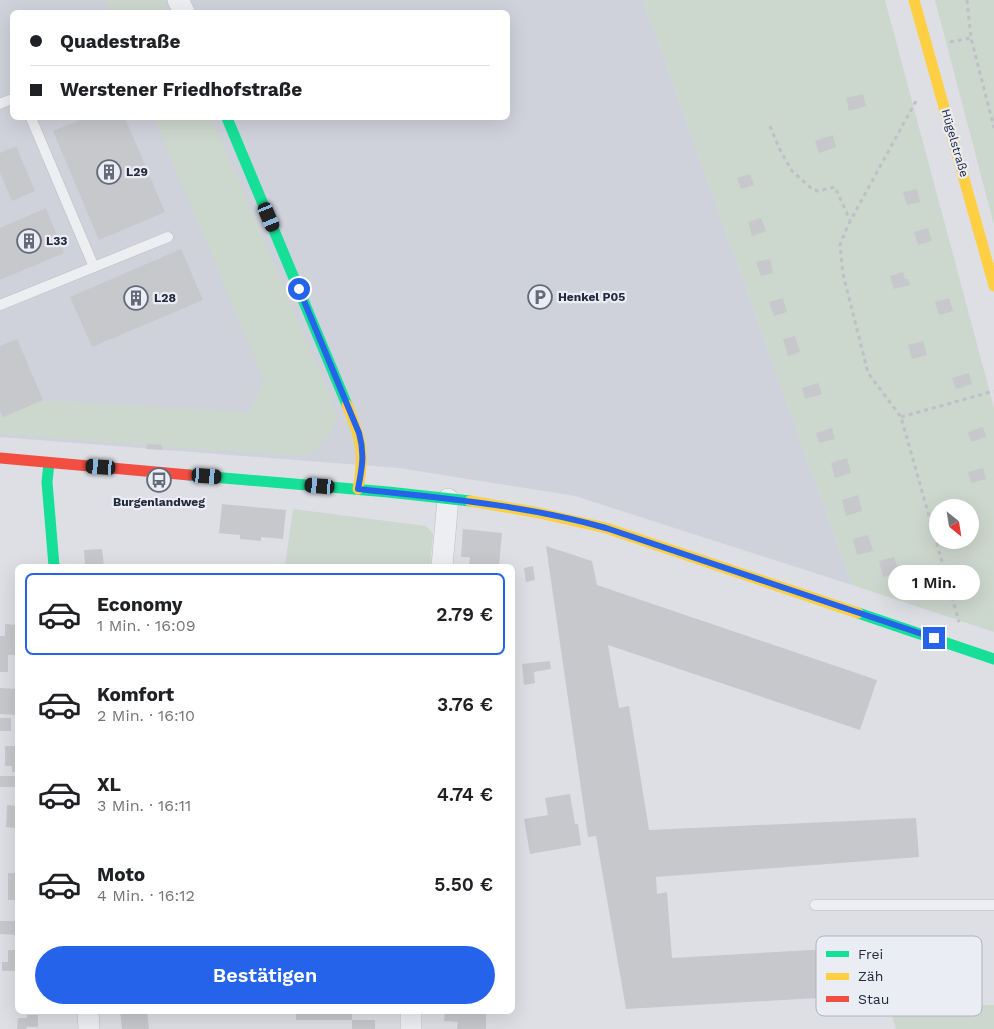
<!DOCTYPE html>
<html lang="de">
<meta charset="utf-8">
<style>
:root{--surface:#fff;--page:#f6f6f6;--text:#202124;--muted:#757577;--line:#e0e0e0;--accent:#2563eb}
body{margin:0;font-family:"Work Sans",sans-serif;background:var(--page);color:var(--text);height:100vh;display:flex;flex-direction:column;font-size:19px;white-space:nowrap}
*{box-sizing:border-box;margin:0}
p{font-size:16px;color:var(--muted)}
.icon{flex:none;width:28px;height:28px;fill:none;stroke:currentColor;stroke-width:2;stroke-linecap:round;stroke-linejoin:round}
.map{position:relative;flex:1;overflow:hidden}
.details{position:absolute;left:15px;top:564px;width:500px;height:450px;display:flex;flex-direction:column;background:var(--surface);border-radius:8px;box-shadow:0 5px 20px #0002}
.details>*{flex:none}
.guide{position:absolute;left:10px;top:10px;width:500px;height:110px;border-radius:8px;box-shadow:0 5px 20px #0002;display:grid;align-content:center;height:110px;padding:0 20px;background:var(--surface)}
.needle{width:32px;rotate:150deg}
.tools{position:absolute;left:929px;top:499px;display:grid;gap:10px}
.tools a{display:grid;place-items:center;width:50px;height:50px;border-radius:50%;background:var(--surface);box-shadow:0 5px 20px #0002;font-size:25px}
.end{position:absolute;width:22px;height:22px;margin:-11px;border:6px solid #2563eb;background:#fff;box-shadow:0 0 0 2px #fff}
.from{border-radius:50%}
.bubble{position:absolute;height:35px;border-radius:18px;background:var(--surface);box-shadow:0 5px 20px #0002;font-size:16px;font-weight:600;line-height:35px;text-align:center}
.car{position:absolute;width:15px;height:30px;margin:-15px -8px;border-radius:6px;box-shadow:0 0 4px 1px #0007;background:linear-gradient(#222 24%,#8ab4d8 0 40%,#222 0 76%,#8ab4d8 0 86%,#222 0)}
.guide b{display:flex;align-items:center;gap:18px;height:48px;font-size:19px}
.guide b+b{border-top:1px solid var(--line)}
.guide i{width:12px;height:12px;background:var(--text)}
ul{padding:9px 0 0;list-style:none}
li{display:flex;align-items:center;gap:15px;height:82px;margin:0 10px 8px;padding:0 10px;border:2px solid transparent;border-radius:8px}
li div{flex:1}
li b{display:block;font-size:19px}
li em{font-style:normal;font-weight:600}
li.active{border-color:var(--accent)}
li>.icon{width:45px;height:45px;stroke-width:1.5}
.button{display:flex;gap:10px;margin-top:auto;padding:10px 20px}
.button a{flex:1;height:58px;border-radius:30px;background:var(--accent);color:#fff;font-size:20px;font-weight:600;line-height:58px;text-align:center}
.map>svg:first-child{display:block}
.built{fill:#cfd2db;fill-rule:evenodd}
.green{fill:#ccd7ce;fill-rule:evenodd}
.building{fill:#c6c8cc}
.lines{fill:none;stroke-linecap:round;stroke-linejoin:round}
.lane-casing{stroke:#bcbdc2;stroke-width:11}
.street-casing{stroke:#bcbdc2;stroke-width:22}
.path{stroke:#bfc0c6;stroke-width:3;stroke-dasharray:4 4;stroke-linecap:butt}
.lane{stroke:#edeef1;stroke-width:10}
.street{stroke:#edeef1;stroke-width:21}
.fast{stroke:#16e098;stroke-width:11}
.slow{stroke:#ffcf43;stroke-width:11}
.jam{stroke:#f24e42;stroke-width:11}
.route{stroke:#2563eb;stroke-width:6}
.labels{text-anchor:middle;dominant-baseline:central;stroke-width:4.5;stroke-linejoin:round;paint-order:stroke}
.street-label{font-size:12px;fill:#252a3e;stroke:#ebedf5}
.poi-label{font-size:12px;font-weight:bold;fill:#252a3e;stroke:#ebedf5;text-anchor:start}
.key{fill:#ebedf5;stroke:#b0b2be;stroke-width:1}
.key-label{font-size:14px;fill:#252a3e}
</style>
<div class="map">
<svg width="994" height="1029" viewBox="0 0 994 1029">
<rect width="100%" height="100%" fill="#dedfe4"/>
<path class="built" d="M 0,0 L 643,0 L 852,585 L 575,496 L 399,468 L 0,437 ZM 12,12 L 508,12 L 508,118 L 12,118 Z"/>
<g class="green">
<path d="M 105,0 L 163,0 L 168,12 L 110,12 Z"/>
<path d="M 643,0 L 885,0 L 994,408 L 994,632 L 852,585 ZM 938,508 L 970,508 L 970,540 L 938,540 Z"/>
<path d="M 935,0 L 994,0 L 994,225 Z"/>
<path d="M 154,118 L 212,118 L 334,405 L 337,422 L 328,437 L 309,455 L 290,456 L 0,434 L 0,416 L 3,417 L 43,400 L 249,412 L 264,380 Z"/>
<path d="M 293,509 L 426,526 L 433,534 L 430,566 L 285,566 Z"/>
<path d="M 889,1005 L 994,1005 L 994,1029 L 896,1029 Z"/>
</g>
<g class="building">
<path d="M 863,94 L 866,106 L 849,111 L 846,98 Z"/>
<path d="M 85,118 L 125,118 L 165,212 L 99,240 L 53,131 Z"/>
<path d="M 833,135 L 836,147 L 819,153 L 815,141 Z"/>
<path d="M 16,146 L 35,191 L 12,201 L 0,173 L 0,153 Z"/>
<path d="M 750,174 L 754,185 L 741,189 L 737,178 Z"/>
<path d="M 917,189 L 920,202 L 907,205 L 903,192 Z"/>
<path d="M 46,208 L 64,253 L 0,280 L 0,228 Z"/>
<path d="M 761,218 L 766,231 L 752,236 L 748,222 Z"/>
<path d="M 928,228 L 932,241 L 918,245 L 914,232 Z"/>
<path d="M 181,249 L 203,300 L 92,347 L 70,297 Z"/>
<path d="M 770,259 L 773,273 L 761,276 L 756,262 Z"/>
<path d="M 903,272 L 905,279 L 908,279 L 910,285 L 894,289 L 890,276 Z"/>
<path d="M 783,298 L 787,312 L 774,316 L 769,302 Z"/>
<path d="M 949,298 L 953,311 L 939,315 L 935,302 Z"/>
<path d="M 795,336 L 800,352 L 788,356 L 783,339 Z"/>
<path d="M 17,339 L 43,400 L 3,417 L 0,411 L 0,346 Z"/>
<path d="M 923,341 L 927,355 L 912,359 L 908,345 Z"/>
<path d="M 969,373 L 972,384 L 956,389 L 952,378 Z"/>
<path d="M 818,383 L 822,394 L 805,399 L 802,388 Z"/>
<path d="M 983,427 L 986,437 L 971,442 L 968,432 Z"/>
<path d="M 832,428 L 835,439 L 819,443 L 816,433 Z"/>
<path d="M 147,444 L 162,445 L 162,450 L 146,449 Z"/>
<path d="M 847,458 L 851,473 L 835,478 L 831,463 Z"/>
<path d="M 983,468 L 986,479 L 971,483 L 968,472 Z"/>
<path d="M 858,495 L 862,511 L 846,516 L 842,500 Z"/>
<path d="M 222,504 L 286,510 L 283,539 L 261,537 L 261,541 L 240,539 L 240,535 L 219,533 Z"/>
<path d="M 463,529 L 502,533 L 499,565 L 492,564 L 492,566 L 469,566 L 470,557 L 461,557 Z"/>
<path d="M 868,535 L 873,551 L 857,555 L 853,539 Z"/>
<path d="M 546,546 L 592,561 L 597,585 L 877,680 L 860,730 L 608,645 L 619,708 L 629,706 L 649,830 L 916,818 L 919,857 L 656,877 L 657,894 L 667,892 L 672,958 L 917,944 L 920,992 L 626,1009 L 596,836 L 588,837 Z"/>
<path d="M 102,549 L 104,566 L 85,566 L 84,550 Z"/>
<path d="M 894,557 L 899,573 L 883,577 L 879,561 Z"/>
<path d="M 533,566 L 535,580 L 526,582 L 524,568 Z"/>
<path d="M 5,624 L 18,625 L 18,655 L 8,655 L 8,672 L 0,672 L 0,636 L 5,636 Z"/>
<path d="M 550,661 L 551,669 L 534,672 L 535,683 L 524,685 L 522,664 Z"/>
<path d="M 0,688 L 18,689 L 18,715 L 0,714 Z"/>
<rect x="0" y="718" width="11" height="13"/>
<path d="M 5,746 L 18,746 L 18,772 L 12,772 L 12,766 L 5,766 Z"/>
<rect x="0" y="776" width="18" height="11"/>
<path d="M 570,794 L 575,824 L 578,824 L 581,845 L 530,854 L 524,819 L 548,815 L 545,798 Z"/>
<path d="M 7,805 L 18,806 L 18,852 L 15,852 L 16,828 L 6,827 Z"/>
<rect x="8" y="873" width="10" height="27"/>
<path d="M 0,921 L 18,921 L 18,935 L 0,934 Z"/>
<path d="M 8,950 L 18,950 L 18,971 L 2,971 L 2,962 L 8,962 Z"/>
<path d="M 120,1011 L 147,1011 L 149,1029 L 122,1029 Z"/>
<rect x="296" y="1011" width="56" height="9"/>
<path d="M 445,1011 L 486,1011 L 486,1029 L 457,1029 L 458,1022 L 444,1021 Z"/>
<path d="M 27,1015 L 38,1015 L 38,1027 L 27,1027 L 26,1029 L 17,1029 L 18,1018 L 27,1018 Z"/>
<rect x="352" y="1020" width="23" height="9"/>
</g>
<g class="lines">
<g class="lane-casing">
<g id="lane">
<path d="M 0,104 L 12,99"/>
<path d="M 31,118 L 94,267"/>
<path d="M 0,305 L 168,237"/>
<path d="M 815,905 L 994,905"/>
</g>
</g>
<g class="street-casing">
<g id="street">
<path d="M 178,0 L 184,12"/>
<path d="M 442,566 L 448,499"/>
<path d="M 88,1011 L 89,1029"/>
<path d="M 411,1029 L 411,1011"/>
</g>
</g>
<g class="path">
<path d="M 967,0 L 971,38 L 994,128"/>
<path d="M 950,42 L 971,38"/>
<path d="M 916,101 L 848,225 L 840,245 L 843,274 L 868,373 L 901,417 L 959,622"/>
<path d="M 770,126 L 779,148 L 792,171 L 812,189 L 818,191 L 835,187 L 850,220"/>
<path d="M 901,417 L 994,391"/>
</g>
<use href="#lane" class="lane"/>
<use href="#street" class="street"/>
<g class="fast">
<path d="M 227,118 L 347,405"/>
<path d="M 49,463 L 47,482 L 54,566"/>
<path d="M 189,475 L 388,492 L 470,501"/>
<path d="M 858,613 L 994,659"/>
</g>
<g class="slow">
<path d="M 914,0 L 994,286"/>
<path d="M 347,405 C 361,439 365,452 358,489"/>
<path d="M 470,501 L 534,512 L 606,528 L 858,613"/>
</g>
<path class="jam" d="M 0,458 L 189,475"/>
</g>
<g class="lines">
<path class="route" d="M 299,289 L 359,433 C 365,454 362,468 358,489 C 442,498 525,505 606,528 L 934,638"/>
</g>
<defs>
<g id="building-ring" transform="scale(1.25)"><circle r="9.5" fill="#ebedf5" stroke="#666978" stroke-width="1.5"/><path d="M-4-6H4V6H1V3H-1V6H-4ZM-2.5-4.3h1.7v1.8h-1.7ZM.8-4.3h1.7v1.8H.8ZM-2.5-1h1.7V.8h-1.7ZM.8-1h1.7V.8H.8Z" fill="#666978"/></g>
<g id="parking-ring" transform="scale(1.25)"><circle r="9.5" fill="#ebedf5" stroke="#666978" stroke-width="1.5"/><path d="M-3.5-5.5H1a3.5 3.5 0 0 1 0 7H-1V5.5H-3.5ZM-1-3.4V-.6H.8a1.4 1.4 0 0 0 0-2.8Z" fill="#666978"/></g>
<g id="bus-ring" transform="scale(1.25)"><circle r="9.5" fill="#ebedf5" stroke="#666978" stroke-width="1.5"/><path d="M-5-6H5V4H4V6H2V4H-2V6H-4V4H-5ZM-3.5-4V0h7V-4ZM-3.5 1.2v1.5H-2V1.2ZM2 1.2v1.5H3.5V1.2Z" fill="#666978"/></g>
</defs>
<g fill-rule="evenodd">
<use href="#building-ring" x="109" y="172"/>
<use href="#building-ring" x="29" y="241"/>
<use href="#parking-ring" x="540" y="297"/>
<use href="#building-ring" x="136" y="298"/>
<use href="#bus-ring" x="159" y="480"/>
</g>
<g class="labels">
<g class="street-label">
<text transform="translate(955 143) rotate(74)">Hügelstraße</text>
</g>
<g class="poi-label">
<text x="126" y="172">L29</text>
<text x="46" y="241">L33</text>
<text x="558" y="297">Henkel P05</text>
<text x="154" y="298">L28</text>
<text x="159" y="502" text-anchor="middle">Burgenlandweg</text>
</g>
</g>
<rect x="816" y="936" width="166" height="80" rx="8" class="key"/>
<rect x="826" y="951" width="23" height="6" fill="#16e098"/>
<rect x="826" y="973" width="23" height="7" fill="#ffcf43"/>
<rect x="826" y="996" width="23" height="6" fill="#f24e42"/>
<g class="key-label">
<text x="858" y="959">Frei</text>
<text x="858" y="981">Zäh</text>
<text x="858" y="1004">Stau</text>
</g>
</svg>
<div class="tools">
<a><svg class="needle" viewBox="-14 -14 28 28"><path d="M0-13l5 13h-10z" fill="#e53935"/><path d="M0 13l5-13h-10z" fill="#757577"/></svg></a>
</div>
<i class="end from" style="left:299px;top:289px"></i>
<i class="end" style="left:934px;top:638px"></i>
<div class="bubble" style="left:888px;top:565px;width:92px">1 Min.</div>
<i class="car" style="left:269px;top:217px;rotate:157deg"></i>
<i class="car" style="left:101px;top:467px;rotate:274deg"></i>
<i class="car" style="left:207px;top:476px;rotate:94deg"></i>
<i class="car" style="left:320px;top:486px;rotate:275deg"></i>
<div class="guide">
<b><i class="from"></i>Quadestraße</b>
<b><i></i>Werstener Friedhofstraße</b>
</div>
<section class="details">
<ul>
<li class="active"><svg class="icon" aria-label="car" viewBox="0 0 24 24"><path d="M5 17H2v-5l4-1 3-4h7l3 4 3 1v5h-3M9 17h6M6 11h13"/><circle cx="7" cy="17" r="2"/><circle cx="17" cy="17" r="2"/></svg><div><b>Economy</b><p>1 Min. · 16:09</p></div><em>2.79 €</em></li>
<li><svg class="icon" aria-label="car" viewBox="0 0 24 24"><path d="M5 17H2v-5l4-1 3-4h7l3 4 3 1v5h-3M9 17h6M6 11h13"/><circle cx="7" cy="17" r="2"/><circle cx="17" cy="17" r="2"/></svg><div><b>Komfort</b><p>2 Min. · 16:10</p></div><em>3.76 €</em></li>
<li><svg class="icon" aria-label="car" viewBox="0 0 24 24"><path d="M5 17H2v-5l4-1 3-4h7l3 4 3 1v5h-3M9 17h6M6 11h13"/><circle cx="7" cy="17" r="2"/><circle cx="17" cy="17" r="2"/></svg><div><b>XL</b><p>3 Min. · 16:11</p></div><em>4.74 €</em></li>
<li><svg class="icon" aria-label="car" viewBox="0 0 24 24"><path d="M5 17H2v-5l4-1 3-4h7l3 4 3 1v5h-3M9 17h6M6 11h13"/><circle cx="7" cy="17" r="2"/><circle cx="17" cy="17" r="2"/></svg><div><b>Moto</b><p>4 Min. · 16:12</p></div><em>5.50 €</em></li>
</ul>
<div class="button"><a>Bestätigen</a></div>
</section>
</div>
